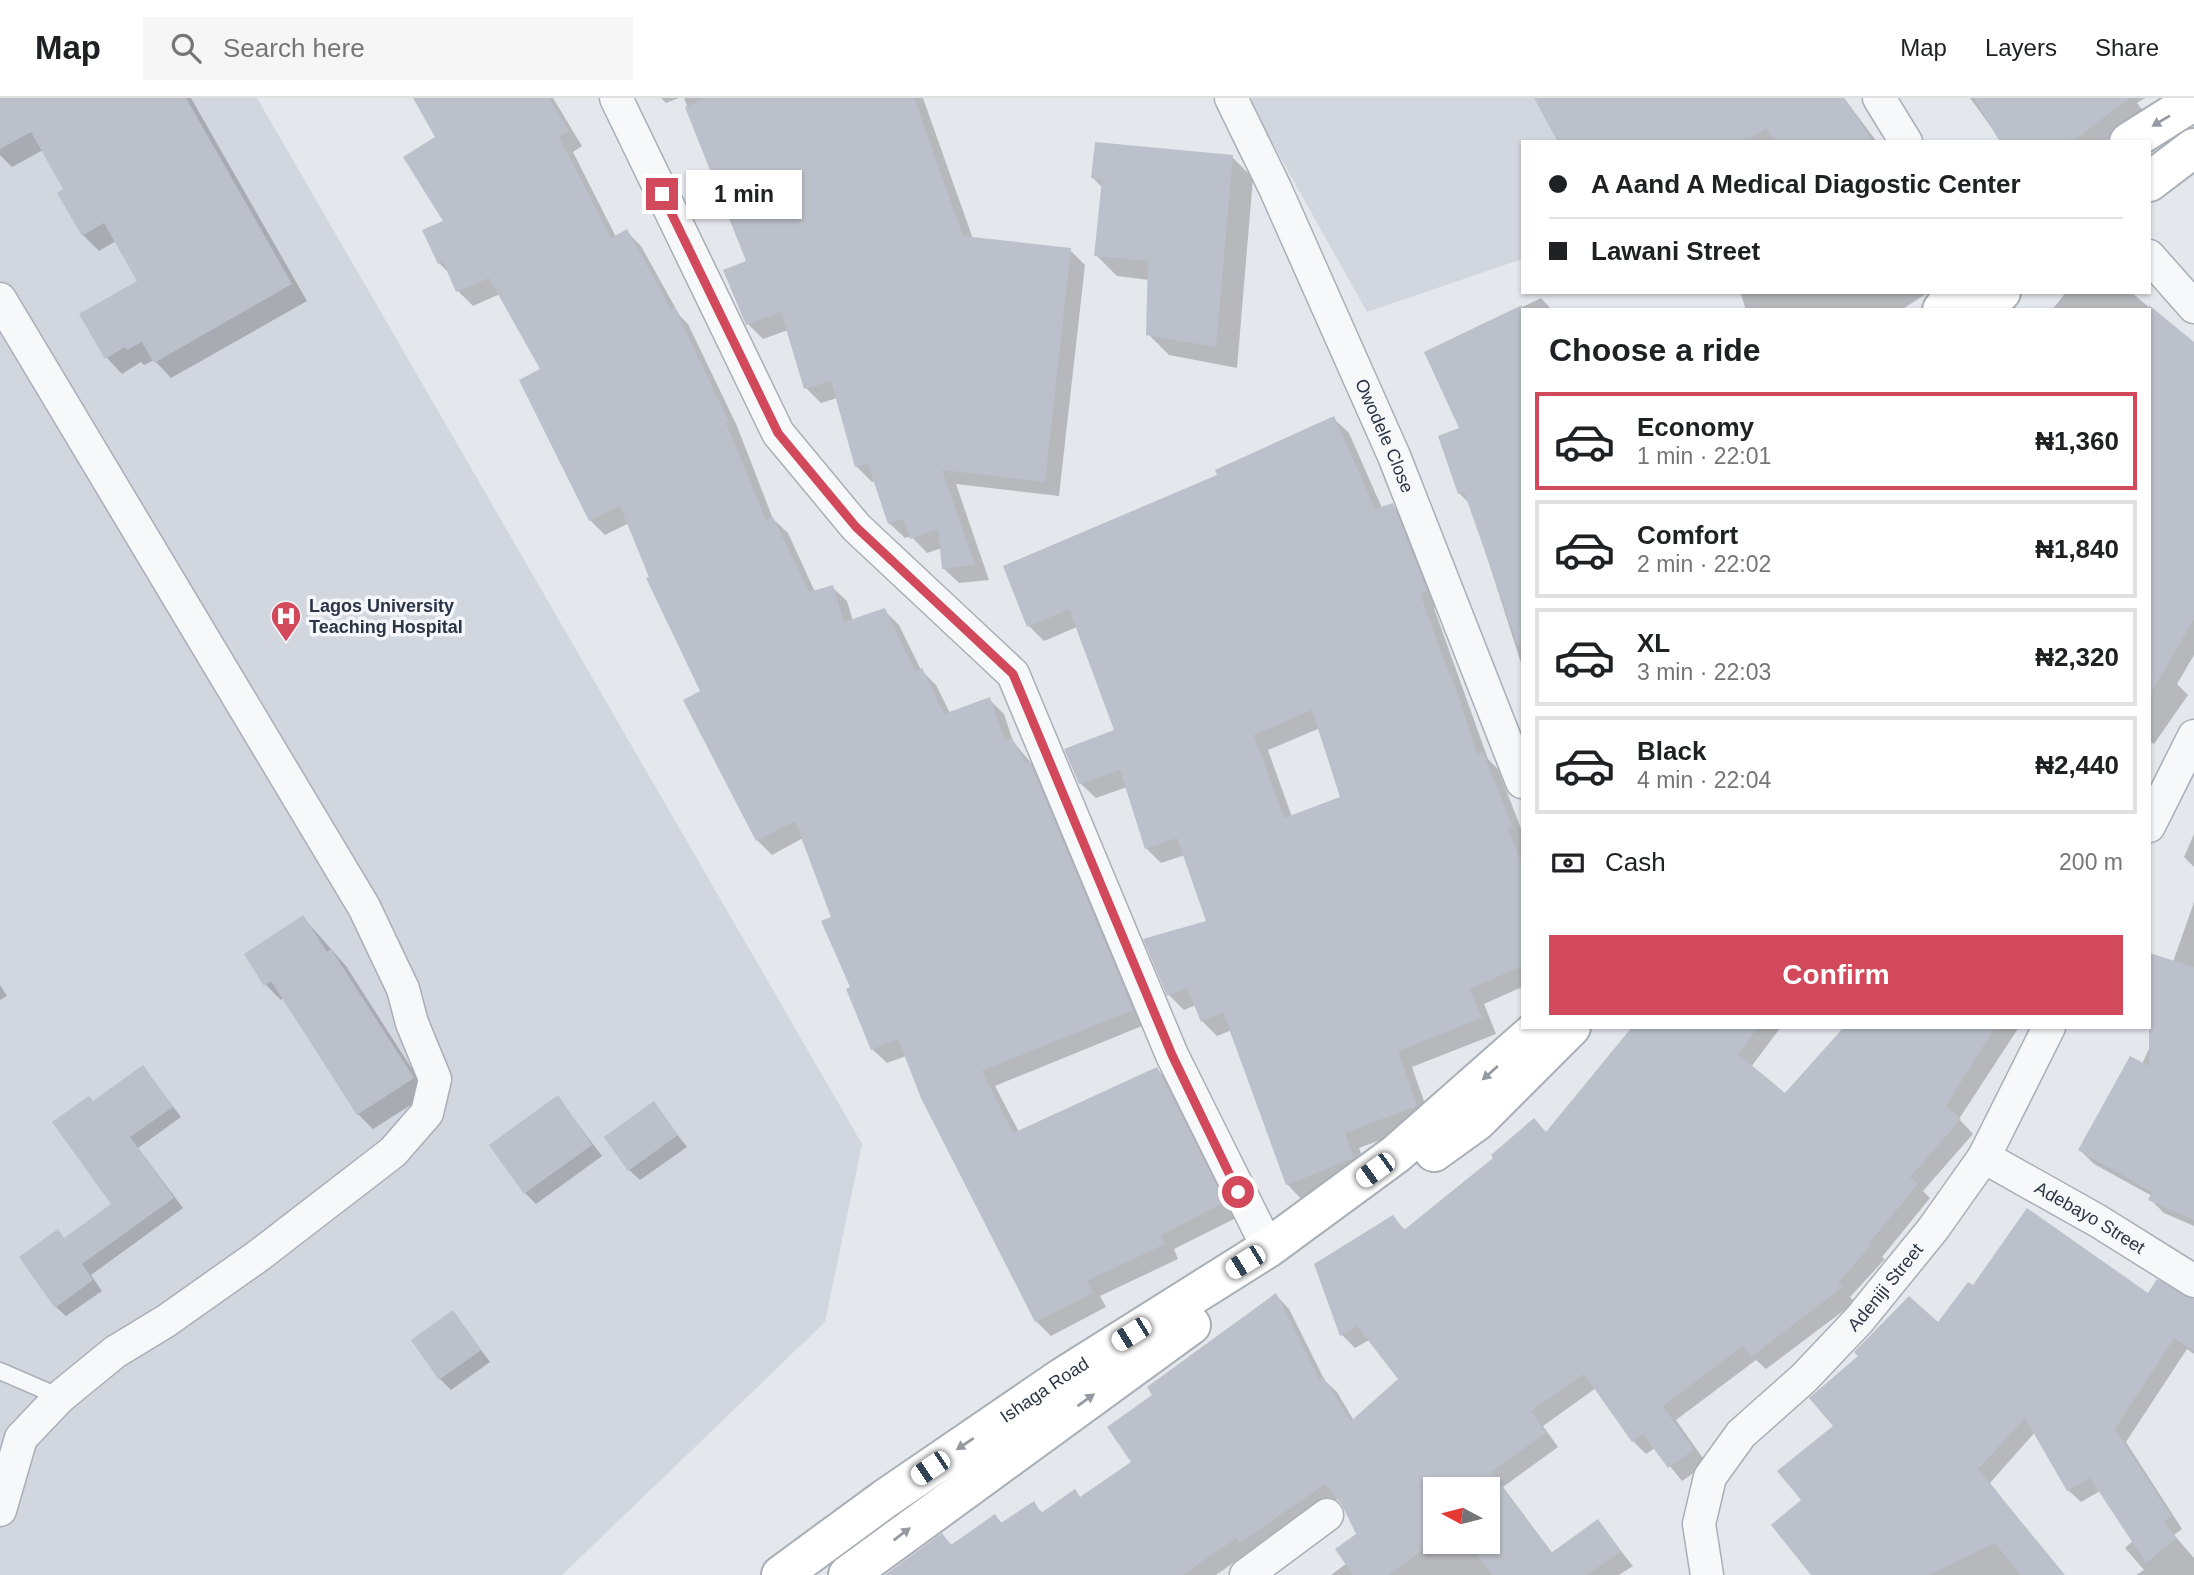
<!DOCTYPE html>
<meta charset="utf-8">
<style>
:root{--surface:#fff;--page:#f6f6f6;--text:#202124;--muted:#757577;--line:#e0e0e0;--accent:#d1495b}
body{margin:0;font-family:Arial,sans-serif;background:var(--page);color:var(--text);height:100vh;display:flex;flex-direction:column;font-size:26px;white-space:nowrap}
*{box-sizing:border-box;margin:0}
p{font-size:23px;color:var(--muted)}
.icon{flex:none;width:38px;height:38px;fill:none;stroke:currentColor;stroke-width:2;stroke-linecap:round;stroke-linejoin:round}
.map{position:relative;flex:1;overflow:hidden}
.details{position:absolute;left:1521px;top:210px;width:630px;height:721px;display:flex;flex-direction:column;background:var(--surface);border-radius:0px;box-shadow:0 2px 5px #0004}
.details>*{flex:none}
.banner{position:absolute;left:1521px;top:42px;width:630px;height:154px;border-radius:0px;box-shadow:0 2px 5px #0004;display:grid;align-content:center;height:154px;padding:0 28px;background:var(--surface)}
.needle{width:46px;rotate:277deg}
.tools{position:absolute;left:1423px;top:1379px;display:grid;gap:14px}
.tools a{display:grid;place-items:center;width:77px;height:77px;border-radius:0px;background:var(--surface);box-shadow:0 2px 5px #0004;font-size:35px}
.end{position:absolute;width:32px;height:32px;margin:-16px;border:9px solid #d1495b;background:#fff;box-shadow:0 0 0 4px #fff}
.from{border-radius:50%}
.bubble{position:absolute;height:49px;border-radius:0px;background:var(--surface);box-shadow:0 2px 5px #0004;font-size:23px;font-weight:700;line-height:49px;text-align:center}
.car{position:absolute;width:21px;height:42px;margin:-21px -10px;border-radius:9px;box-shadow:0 0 5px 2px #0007;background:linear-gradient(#fff 24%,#345 0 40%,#fff 0 76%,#345 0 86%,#fff 0)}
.banner b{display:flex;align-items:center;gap:24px;height:66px;font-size:26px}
.banner b+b{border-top:2px solid var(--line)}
.banner i{width:18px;height:18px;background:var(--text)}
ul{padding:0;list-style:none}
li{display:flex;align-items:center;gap:21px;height:98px;margin:0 14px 10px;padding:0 14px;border:4px solid var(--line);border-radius:0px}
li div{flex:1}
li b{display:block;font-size:26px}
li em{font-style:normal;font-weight:700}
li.selected{border-color:var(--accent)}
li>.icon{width:63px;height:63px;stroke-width:1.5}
h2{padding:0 28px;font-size:32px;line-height:84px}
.pay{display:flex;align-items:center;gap:18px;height:77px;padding:0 28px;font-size:26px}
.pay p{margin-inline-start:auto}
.button{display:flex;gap:14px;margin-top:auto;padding:14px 28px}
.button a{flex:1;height:80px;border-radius:0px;background:var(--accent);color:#fff;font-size:28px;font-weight:700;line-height:80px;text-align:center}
header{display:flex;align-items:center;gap:42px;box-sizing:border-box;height:98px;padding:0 35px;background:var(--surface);border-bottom:2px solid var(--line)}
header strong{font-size:33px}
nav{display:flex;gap:38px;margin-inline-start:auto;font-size:24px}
.search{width:490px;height:63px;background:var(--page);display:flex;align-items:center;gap:18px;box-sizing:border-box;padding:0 24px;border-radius:0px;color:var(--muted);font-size:26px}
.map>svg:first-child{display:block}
.built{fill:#d2d6de}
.shadow{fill:#0003;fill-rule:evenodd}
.building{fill:#bbc0ca;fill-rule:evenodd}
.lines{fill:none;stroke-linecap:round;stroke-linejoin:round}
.service-casing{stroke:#a9aeb7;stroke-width:19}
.minor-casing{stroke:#a9aeb7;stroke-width:35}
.secondary-casing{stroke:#a9aeb7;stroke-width:42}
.service{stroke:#f7f8fa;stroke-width:16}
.minor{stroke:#f7f8fa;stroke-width:32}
.secondary{stroke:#fff;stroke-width:38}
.oneway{fill:#959aa2}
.route{stroke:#d1495b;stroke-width:9}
.labels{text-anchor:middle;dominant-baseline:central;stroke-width:7;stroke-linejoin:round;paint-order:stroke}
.street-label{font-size:18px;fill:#2b3445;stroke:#f4f6f9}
.poi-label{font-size:18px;font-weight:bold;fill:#2b3445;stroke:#f4f6f9;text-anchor:start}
</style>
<header>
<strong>Map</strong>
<div class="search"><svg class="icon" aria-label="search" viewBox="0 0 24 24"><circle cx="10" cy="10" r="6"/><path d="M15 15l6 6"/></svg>Search here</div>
<nav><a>Map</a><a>Layers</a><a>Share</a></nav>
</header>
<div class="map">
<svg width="2194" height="1477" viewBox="0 0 2194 1477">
<rect width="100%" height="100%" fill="#e4e7ec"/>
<g class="built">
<path d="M 0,0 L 257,0 L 862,1046 L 825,1224 L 562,1477 L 0,1477 Z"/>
<path d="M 1247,0 L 1621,0 L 1644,44 L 1522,44 L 1522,161 L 1367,214 Z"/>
</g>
<g class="shadow">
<path d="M 0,0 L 191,0 L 307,203 L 171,280 L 154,262 L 144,267 L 141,264 L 122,276 L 106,259 L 139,184 L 116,143 L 99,153 L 83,137 L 65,91 L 43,52 L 12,69 L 0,57 Z"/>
<path d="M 415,0 L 553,0 L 582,48 L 573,54 L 616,139 L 626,133 L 641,148 L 680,218 L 688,226 L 737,328 L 773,421 L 788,435 L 815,494 L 832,489 L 847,503 L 853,523 L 884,512 L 899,527 L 921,572 L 936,587 L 950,615 L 989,601 L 1004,616 L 1013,643 L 1044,681 L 1147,926 L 995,988 L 1019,1034 L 1157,971 L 1172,986 L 1238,1119 L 1174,1151 L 1178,1161 L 1100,1198 L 1106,1209 L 1051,1238 L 1036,1223 L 906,958 L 887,965 L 872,951 L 833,820 L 803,740 L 772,757 L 757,742 L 703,594 L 629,425 L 605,437 L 590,422 L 542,272 L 500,196 L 473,208 L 458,193 L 450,176 L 439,165 L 446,124 L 437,39 Z"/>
<path d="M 661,0 L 679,0 L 666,5 Z"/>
<path d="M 684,0 L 923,0 L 973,141 L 1070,152 L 1085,167 L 1059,398 L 956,386 L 989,482 L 959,485 L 943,470 L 942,450 L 927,455 L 911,438 L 905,440 L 889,425 L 875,383 L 872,384 L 857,369 L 837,300 L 821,305 L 806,290 L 788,232 L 763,241 L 748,226 L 748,164 Z"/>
<path d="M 1536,0 L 1844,0 L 1877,44 L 1560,44 Z"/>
<path d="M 1970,0 L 2145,0 L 2137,5 L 2144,14 L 2104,44 L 2002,44 Z"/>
<path d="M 1232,59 L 1253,80 L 1237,270 L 1169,257 L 1148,236 L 1149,182 L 1117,178 L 1096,157 L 1103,90 L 1093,80 Z"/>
<path d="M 1740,194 L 1929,194 L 1901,212 L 1746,212 Z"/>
<path d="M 2066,194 L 2131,194 L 2194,247 L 2194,557 L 2177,586 L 2188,597 L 2154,646 L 2149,643 L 2149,212 L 2052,212 Z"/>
<path d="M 1541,200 L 1552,212 L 1522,212 L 1522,568 L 1470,406 L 1459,395 L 1462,331 L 1426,255 Z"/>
<path d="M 1333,320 L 1349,335 L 1382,410 L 1392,407 L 1407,422 L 1441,508 L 1434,510 L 1488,661 L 1498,671 L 1522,733 L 1522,889 L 1484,906 L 1496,936 L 1412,969 L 1431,1023 L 1359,1050 L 1368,1075 L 1302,1102 L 1287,1086 L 1232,932 L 1217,938 L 1202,923 L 1196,907 L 1184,912 L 1169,897 L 1208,824 L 1185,757 L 1161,765 L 1146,750 L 1127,689 L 1096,700 L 1080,685 L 1116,633 L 1077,529 L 1044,543 L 1029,528 L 1220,378 ZM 1320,630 L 1342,700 L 1292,719 L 1268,652 Z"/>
<path d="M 2194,736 L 2194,769 L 2184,759 Z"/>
<path d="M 2194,804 L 2194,1128 L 2164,1115 L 2150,1101 L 2152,1098 L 2094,1066 L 2080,1052 L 2142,966 L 2171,903 L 2149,895 L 2149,857 L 2173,864 Z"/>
<path d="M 303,819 L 346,868 L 428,996 L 373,1031 L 358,1016 L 283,900 L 281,902 L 266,887 Z"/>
<path d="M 0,887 L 7,898 L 0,902 Z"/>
<path d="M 1633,929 L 1781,929 L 1751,969 L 1786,998 L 1846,929 L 2019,929 L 1959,1021 L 1973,1036 L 1923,1093 L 1930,1100 L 1882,1159 L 1885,1161 L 1850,1199 L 1855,1204 L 1766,1271 L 1756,1262 L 1676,1322 L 1707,1366 L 1682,1383 L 1655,1350 L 1646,1356 L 1633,1343 L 1596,1290 L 1543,1328 L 1558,1349 L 1503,1389 L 1553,1456 L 1597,1423 L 1633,1468 L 1619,1477 L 1331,1477 L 1347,1465 L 1358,1436 L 1339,1400 L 1255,1458 L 1250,1453 L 1216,1477 L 888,1477 L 942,1438 L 953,1448 L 995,1418 L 1003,1426 L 1033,1406 L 1043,1415 L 1075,1393 L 1081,1400 L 1133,1364 L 1155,1297 L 1276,1197 L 1289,1211 L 1325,1283 L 1337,1294 L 1354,1323 L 1401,1282 L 1369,1242 L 1355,1250 L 1342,1237 L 1316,1166 L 1392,1119 L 1406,1133 L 1547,1036 ZM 1435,1391 L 1488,1391 L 1488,1444 L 1435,1444 Z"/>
<path d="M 143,969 L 181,1019 L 138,1050 L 183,1110 L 91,1177 L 102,1193 L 66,1218 L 56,1209 L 65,1141 L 114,1106 L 94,1005 Z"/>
<path d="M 558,1000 L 602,1058 L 536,1106 L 525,1095 Z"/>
<path d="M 654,1006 L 687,1049 L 640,1082 L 629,1072 Z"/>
<path d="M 1973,1190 L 2194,1202 L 2194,1256 L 2187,1251 L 2126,1344 L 2182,1431 L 2174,1437 L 2194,1460 L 2194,1477 L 2136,1477 L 2144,1472 L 2125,1450 L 2133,1443 L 2100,1393 L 2081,1404 L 2068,1392 L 2035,1334 L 1990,1385 L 2062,1477 L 1814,1477 L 1804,1402 L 1835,1328 Z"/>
<path d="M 453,1214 L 490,1264 L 451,1292 L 440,1281 Z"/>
</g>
<g class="building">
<path d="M 0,0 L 186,0 L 292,186 L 154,265 L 142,244 L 127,252 L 125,249 L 105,261 L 79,216 L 137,183 L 104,125 L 82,138 L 57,95 L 63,91 L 31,34 L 0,51 Z"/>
<path d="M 413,0 L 549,0 L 569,33 L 559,39 L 611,140 L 627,131 L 671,211 L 674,209 L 729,324 L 726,325 L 766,422 L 773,419 L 809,494 L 833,487 L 844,524 L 885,510 L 915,573 L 922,570 L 944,616 L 990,599 L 1005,643 L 1012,640 L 1026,665 L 1030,664 L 1133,912 L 982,973 L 1013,1035 L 1157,969 L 1225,1104 L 1161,1137 L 1165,1146 L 1087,1183 L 1093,1195 L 1035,1224 L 921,1000 L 898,941 L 871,952 L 846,891 L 850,889 L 821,823 L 831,819 L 795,723 L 756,743 L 683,602 L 700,593 L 646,480 L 649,479 L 620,408 L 589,423 L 519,282 L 540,271 L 489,180 L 456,194 L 443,164 L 438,166 L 422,132 L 443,123 L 403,59 L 435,39 Z"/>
<path d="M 708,0 L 914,0 L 963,138 L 1071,150 L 1045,384 L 942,372 L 975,467 L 942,471 L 938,431 L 910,441 L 903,421 L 888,426 L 868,366 L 855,369 L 831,283 L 804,291 L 781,214 L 746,227 L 723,172 L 746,163 L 685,9 Z"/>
<path d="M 1534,0 L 1844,0 L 1873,44 L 1775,44 L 1766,30 L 1745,44 L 1558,44 Z"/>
<path d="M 1974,0 L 2130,0 L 2072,44 L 2000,44 Z"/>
<path d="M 1095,44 L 1233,57 L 1216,249 L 1146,237 L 1148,163 L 1094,158 L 1102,82 L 1091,80 Z"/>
<path d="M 1522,207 L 1522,546 L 1518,547 L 1464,394 L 1458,396 L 1438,338 L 1459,330 L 1424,254 Z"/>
<path d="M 2149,207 L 2194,244 L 2194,521 L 2149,598 Z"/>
<path d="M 1334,318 L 1375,411 L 1393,405 L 1427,493 L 1420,495 L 1449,576 L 1451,575 L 1477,656 L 1483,654 L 1513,729 L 1508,731 L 1522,766 L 1522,868 L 1470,891 L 1482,920 L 1398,953 L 1417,1008 L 1345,1035 L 1354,1060 L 1286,1087 L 1223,914 L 1201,924 L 1187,890 L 1167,898 L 1143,841 L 1206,823 L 1177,740 L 1145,751 L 1120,672 L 1079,686 L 1064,651 L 1114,632 L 1069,511 L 1027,529 L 1003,468 L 1217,377 L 1215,372 ZM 1312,612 L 1340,699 L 1284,720 L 1254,637 Z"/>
<path d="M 303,817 L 327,854 L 331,851 L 414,980 L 357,1017 L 271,883 L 264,888 L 244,856 Z"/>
<path d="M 2149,855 L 2194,869 L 2194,1122 L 2148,1102 L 2152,1094 L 2078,1052 L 2130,958 L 2149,968 Z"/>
<path d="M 1632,929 L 1758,929 L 1738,956 L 1785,995 L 1844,929 L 1995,929 L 1946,1008 L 1961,1021 L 1910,1079 L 1918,1086 L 1870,1144 L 1872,1146 L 1838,1185 L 1843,1189 L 1751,1259 L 1743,1248 L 1663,1308 L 1694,1352 L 1668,1370 L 1643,1336 L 1632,1344 L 1584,1276 L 1531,1313 L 1546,1335 L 1491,1374 L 1551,1455 L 1598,1421 L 1621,1453 L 1587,1477 L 1492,1477 L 1467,1444 L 1488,1444 L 1488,1391 L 1435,1391 L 1435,1442 L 1389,1477 L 1353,1477 L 1335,1451 L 1356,1436 L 1342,1407 L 1325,1386 L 1240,1445 L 1236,1440 L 1183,1477 L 885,1477 L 942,1435 L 951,1447 L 995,1416 L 1001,1425 L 1034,1403 L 1041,1415 L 1075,1391 L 1080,1399 L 1131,1364 L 1107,1329 L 1152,1297 L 1147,1289 L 1276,1195 L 1319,1281 L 1323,1279 L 1351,1323 L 1398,1281 L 1357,1228 L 1340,1238 L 1314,1166 L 1393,1117 L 1404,1132 L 1493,1060 L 1491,1057 L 1534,1020 L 1546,1034 Z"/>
<path d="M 143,967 L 173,1009 L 130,1039 L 174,1100 L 82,1166 L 93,1182 L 55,1210 L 19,1159 L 58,1131 L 64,1140 L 111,1106 L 52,1024 L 89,998 L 93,1003 Z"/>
<path d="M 558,997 L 592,1047 L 524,1096 L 489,1047 Z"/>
<path d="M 654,1003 L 678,1037 L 628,1073 L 604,1039 Z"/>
<path d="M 2027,1110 L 2148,1195 L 2157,1181 L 2194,1201 L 2194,1253 L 2174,1240 L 2115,1331 L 2171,1418 L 2163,1424 L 2177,1440 L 2146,1465 L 2090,1380 L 2067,1393 L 2025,1320 L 1978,1371 L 2065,1477 L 2020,1477 L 1995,1445 L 1928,1477 L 1811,1477 L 1771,1427 L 1801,1402 L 1777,1373 L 1833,1328 L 1809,1300 L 1858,1258 L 1854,1254 L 1909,1198 L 1938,1224 L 1968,1184 L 1973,1187 Z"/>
<path d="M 453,1212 L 481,1252 L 439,1282 L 411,1242 Z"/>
</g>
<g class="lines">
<g class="service-casing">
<path id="service" d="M 0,1273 L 60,1299"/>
</g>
<g class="minor-casing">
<g id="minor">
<path d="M 616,0 L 778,335 L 856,429 L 1013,576 L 1172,957 L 1268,1150"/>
<path id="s1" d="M 1231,0 L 1275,90 L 1394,358 L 1522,684"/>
<path d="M 1879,0 L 1906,44"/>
<path d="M 2149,158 L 2194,209"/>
<path d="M 0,201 L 364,809 L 403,891 L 412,925 L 435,981 L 427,1015 L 393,1054 L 258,1158 L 166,1223 L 115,1254 L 60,1299 L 21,1340 L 0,1412"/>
<path d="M 2149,728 L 2194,638"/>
<path id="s2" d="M 1984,1059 L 2098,1123 L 2194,1183"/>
<path d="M 1246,1477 L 1327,1417"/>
<path id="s3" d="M 1707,1477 L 1699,1426 L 1710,1379 L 1741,1336 L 1804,1280 L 1859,1222 L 1933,1131 L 1984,1059 L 2049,929"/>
</g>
</g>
<g class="secondary-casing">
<g id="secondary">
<path d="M 2129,44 L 2194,3"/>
<path d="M 2149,84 L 2194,50"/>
<path d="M 1942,212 L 1955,194"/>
<path d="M 1982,212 L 2001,194"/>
<path d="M 1434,1054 L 1477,1023 L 1571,929"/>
<path id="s4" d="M 781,1477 L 886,1400 L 1063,1279 L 1268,1150 L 1396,1056 L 1540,929"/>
<path d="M 848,1477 L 1191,1227"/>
</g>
</g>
<use href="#service" class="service"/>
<use href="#minor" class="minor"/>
<use href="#secondary" class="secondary"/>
</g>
<defs><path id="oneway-solid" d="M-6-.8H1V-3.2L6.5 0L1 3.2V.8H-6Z" transform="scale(1.75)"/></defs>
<g class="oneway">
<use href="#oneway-solid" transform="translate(2161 23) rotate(149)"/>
<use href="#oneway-solid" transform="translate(1490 975) rotate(138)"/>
<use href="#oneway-solid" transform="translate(1086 1302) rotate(-36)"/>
<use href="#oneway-solid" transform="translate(965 1346) rotate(146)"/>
<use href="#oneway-solid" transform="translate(902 1436) rotate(-37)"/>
</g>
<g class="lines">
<path class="route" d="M 662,96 L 778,335 L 856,429 L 1013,576 L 1172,957 L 1238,1094"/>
</g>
<defs>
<g id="hospital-pin" transform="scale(1.575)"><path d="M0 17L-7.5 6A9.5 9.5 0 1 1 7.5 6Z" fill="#d1495b" stroke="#f4f6f9"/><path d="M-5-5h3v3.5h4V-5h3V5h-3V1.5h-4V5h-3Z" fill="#fff"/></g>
</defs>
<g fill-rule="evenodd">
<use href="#hospital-pin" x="286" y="518"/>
</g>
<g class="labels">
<g class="street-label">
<text stroke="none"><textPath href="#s1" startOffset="371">Owodele Close</textPath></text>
<text stroke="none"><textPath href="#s2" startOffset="122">Adebayo Street</textPath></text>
<text stroke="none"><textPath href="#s3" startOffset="359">Adeniji Street</textPath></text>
<text stroke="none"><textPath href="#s4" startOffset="322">Ishaga Road</textPath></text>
</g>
<g class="poi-label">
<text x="309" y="508">Lagos University<tspan x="309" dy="21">Teaching Hospital</tspan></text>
</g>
</g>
</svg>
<div class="tools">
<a><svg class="needle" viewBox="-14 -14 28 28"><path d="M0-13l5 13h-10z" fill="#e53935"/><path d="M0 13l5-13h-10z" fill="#757577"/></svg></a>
</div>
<i class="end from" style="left:1238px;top:1094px"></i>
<i class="end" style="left:662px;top:96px"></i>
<div class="bubble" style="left:686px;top:72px;width:116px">1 min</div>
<i class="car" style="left:1375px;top:1072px;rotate:234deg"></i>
<i class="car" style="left:1245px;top:1164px;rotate:238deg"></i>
<i class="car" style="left:1131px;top:1236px;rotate:238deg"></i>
<i class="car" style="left:930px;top:1370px;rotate:236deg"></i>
<div class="banner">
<b><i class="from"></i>A Aand A Medical Diagostic Center</b>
<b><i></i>Lawani Street</b>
</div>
<section class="details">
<h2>Choose a ride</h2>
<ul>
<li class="selected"><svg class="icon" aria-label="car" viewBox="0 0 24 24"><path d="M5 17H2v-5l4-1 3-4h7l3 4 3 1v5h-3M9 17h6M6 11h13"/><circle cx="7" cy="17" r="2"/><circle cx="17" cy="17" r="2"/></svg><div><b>Economy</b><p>1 min · 22:01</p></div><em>₦1,360</em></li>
<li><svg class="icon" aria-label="car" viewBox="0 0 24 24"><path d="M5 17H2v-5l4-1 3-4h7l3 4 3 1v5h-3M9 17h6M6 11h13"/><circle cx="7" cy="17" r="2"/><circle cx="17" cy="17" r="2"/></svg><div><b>Comfort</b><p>2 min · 22:02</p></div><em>₦1,840</em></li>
<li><svg class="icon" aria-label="car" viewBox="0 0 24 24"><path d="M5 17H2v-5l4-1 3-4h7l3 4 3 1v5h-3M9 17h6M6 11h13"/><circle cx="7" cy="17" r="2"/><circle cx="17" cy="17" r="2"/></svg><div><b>XL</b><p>3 min · 22:03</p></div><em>₦2,320</em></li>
<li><svg class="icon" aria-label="car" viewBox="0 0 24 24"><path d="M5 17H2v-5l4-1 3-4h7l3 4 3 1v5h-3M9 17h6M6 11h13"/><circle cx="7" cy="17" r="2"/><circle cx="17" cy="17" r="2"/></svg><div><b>Black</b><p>4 min · 22:04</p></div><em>₦2,440</em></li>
</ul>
<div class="pay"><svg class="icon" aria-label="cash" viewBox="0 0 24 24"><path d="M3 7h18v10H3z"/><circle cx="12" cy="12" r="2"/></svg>Cash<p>200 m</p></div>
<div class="button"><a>Confirm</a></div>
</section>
</div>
